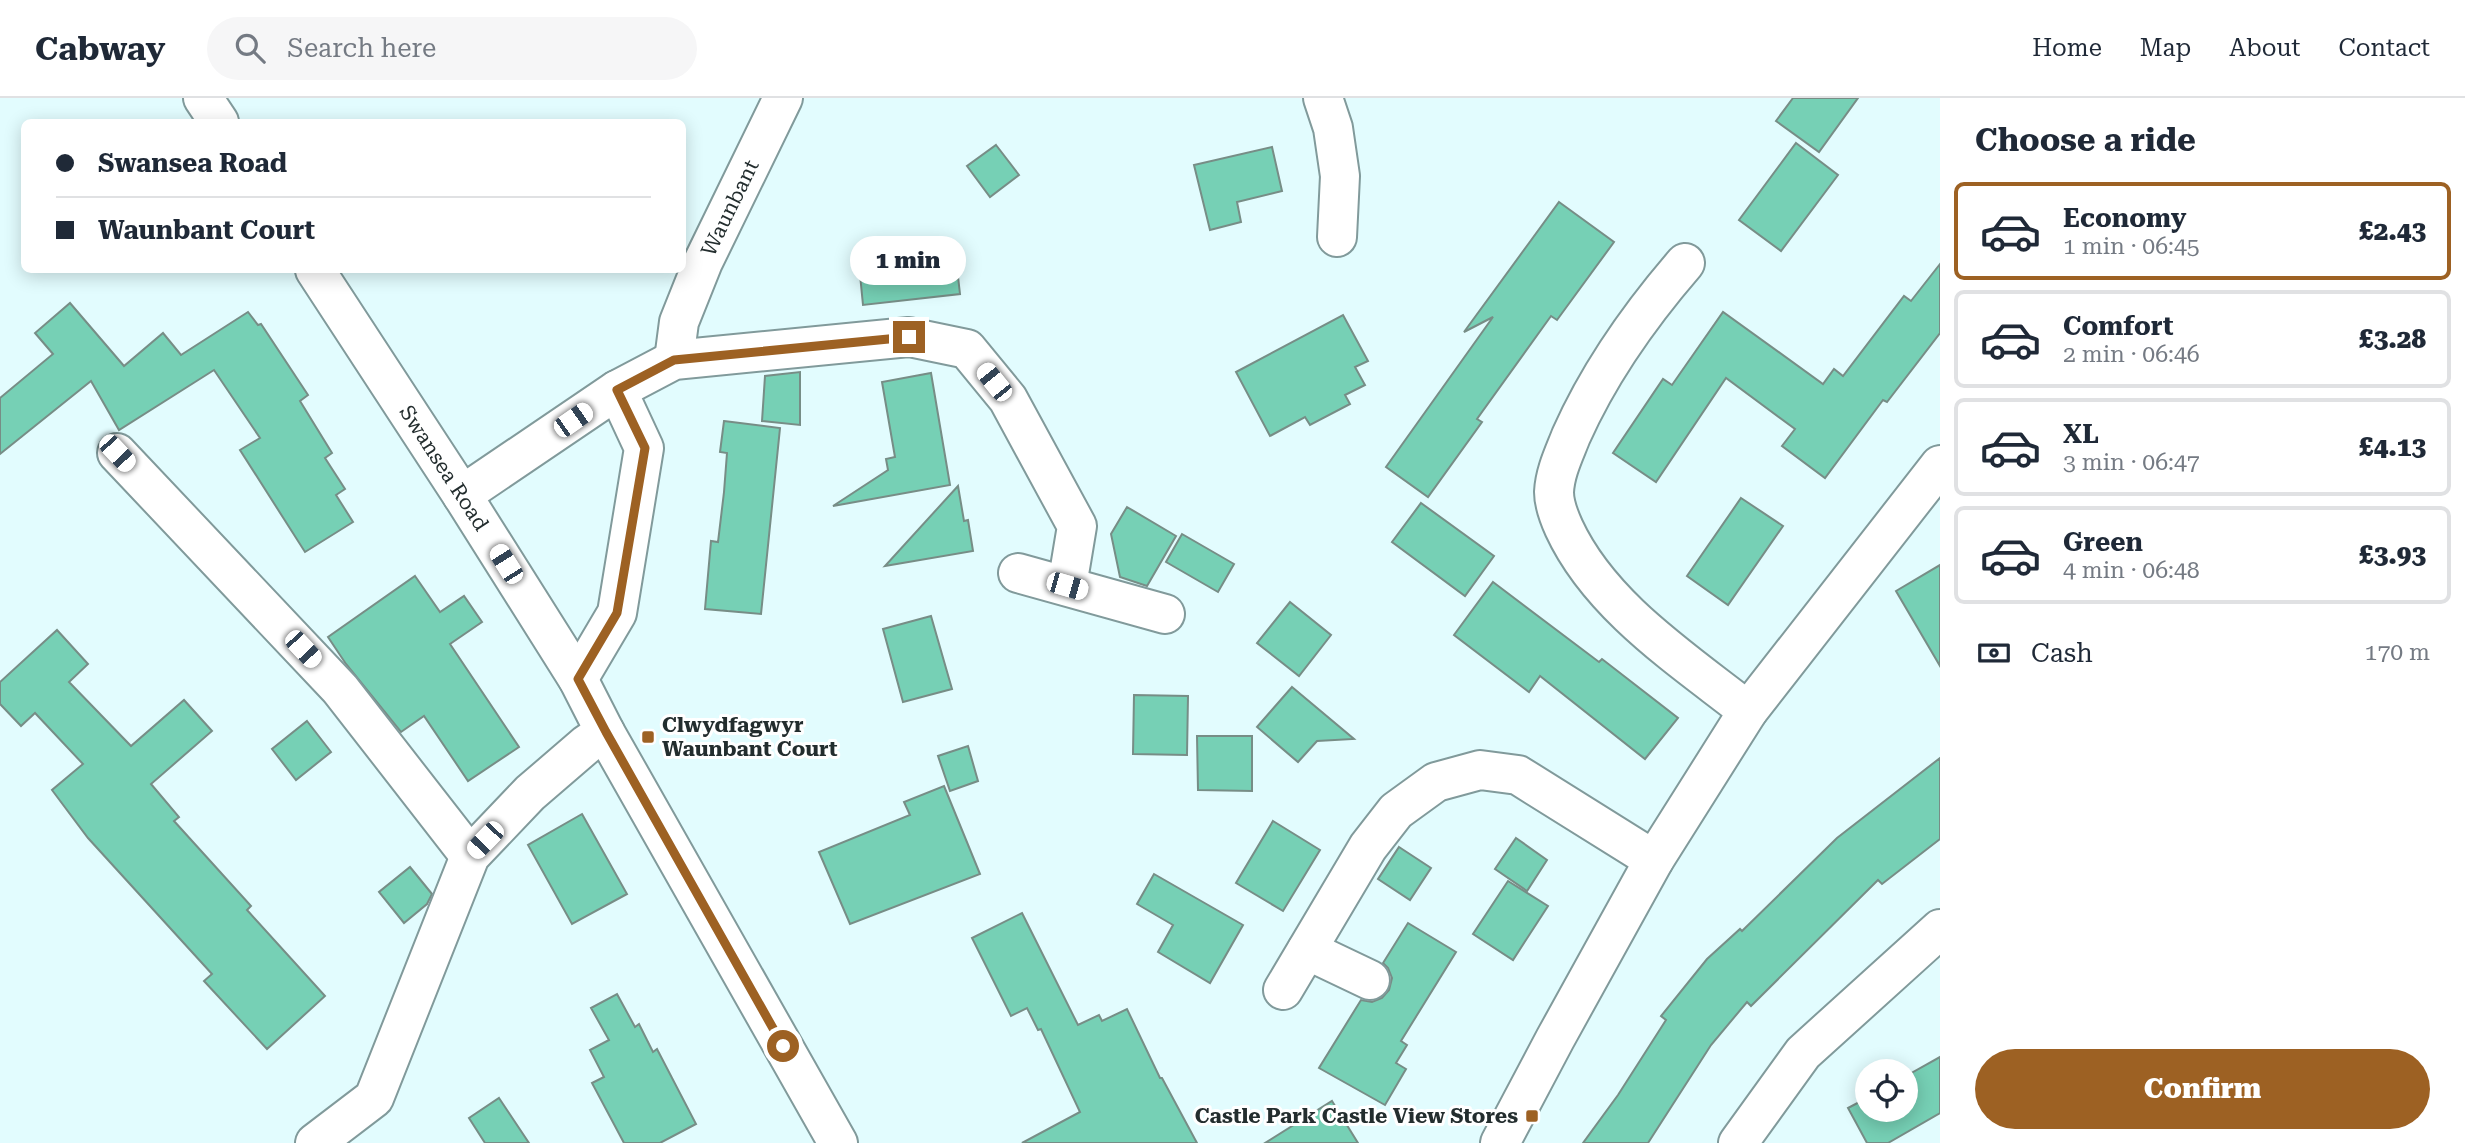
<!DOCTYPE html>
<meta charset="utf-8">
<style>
:root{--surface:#fff;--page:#f6f6f7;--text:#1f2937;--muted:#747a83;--line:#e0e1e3;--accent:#9d6123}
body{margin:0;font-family:"Roboto Serif",serif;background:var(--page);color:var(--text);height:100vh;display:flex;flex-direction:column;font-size:26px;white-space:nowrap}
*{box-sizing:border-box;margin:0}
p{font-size:23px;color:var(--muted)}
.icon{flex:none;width:38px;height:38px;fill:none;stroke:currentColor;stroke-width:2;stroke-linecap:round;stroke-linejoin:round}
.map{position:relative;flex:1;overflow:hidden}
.details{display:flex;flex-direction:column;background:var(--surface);width:525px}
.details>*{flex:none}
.top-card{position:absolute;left:21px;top:21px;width:665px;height:154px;border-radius:10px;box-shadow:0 4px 18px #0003;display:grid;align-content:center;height:154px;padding:0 35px;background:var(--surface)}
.controls{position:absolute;left:1855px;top:961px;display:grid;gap:14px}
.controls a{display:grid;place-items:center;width:63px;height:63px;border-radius:50%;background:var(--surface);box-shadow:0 4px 18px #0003;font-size:35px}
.end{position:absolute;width:32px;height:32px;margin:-16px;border:9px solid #9d6123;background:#fff;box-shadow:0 0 0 4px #fff}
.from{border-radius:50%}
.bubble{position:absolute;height:49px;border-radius:24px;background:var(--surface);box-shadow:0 4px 18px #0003;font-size:23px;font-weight:800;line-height:49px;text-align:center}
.car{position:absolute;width:21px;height:42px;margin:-21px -10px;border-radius:9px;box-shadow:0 0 5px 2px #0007;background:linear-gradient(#fff 24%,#345 0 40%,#fff 0 76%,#345 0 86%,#fff 0)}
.top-card b{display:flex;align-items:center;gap:24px;height:66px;font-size:26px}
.top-card b+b{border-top:2px solid var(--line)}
.top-card i{width:18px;height:18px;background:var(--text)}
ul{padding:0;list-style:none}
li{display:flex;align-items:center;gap:21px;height:98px;margin:0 14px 10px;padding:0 21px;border:4px solid var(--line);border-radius:10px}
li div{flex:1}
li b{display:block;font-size:26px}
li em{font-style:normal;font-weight:800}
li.current{border-color:var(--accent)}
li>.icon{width:63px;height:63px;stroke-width:1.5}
h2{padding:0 35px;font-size:32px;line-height:84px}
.pay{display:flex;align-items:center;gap:18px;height:77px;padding:0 35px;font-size:26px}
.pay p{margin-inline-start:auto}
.cta{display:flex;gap:14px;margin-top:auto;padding:14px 35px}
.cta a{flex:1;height:80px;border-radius:42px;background:var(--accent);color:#fff;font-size:28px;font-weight:800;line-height:80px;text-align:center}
header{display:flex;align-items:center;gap:42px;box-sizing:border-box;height:98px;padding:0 35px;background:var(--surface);border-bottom:2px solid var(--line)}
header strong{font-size:33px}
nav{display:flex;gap:38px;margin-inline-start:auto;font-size:24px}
.search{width:490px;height:63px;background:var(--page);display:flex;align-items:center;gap:18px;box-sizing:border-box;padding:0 24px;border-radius:38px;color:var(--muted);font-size:26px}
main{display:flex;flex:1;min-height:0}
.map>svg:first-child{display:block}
.building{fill:#76d0b5;stroke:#778d86;stroke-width:2}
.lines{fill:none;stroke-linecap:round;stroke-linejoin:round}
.minor-casing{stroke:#819a9b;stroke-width:42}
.minor{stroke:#fff;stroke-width:38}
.route{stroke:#9d6123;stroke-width:9}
.poi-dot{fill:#9d6123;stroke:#fff;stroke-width:2.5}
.labels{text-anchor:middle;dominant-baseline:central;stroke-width:6;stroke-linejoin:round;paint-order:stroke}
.street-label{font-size:21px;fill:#232d2e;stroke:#fff}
.poi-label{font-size:21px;font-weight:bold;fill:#232d2e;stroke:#fff;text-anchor:start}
</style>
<header>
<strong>Cabway</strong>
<div class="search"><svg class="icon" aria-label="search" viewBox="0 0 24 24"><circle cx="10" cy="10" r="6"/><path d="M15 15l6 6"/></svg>Search here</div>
<nav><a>Home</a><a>Map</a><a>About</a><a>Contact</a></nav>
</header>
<main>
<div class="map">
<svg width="1940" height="1045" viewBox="0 0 1940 1045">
<rect width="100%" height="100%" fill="#e2fcfe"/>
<g class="building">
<path d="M 1793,0 L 1858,0 L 1819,54 L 1776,23 Z"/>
<path d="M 1796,45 L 1838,77 L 1781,153 L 1739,122 Z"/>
<path d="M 996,47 L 1019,77 L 990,99 L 967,68 Z"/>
<path d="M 1272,49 L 1282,93 L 1237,104 L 1241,124 L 1210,132 L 1194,67 Z"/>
<path d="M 1559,104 L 1614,144 L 1557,222 L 1551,218 L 1477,321 L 1482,324 L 1428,399 L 1386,369 L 1493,219 L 1464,234 Z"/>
<path d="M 887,152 L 888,168 L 956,161 L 960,196 L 863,207 L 858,156 Z"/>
<path d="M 1940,166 L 1940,235 L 1887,304 L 1883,302 L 1825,380 L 1782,348 L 1795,331 L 1726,280 L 1656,384 L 1613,355 L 1663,281 L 1672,287 L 1723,214 L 1823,286 L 1834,271 L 1843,278 L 1904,198 L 1911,203 Z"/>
<path d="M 70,205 L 124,268 L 163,235 L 181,257 L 248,214 L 258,227 L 261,226 L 308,297 L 300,303 L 332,355 L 325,360 L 345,391 L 336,397 L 353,424 L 305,454 L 240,352 L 260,340 L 214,272 L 119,332 L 91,283 L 0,356 L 0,300 L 53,256 L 35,235 Z"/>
<path d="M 1343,217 L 1368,263 L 1355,269 L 1365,287 L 1345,297 L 1350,306 L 1310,327 L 1305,319 L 1270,338 L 1236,274 Z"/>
<path d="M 800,274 L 800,327 L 762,323 L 765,278 Z"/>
<path d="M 931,275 L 950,387 L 833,408 L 888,372 L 886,361 L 895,359 L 882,284 Z"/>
<path d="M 724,323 L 780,330 L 761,516 L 705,511 L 711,443 L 718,444 L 724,394 L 727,355 L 720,354 Z"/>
<path d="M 958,388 L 964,423 L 968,422 L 973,453 L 885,468 Z"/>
<path d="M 1741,400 L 1783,428 L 1728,507 L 1687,478 Z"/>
<path d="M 1421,405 L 1494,458 L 1465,498 L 1392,444 Z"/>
<path d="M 1127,409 L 1176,438 L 1147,488 L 1120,479 L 1111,436 Z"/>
<path d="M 1182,436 L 1234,466 L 1218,494 L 1166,464 Z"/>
<path d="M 1940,467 L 1940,568 L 1896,493 Z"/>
<path d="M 415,478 L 440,514 L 464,498 L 482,524 L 450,546 L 519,649 L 468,683 L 424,618 L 401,634 L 346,566 L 328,539 Z"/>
<path d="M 1493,484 L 1599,564 L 1602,561 L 1678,620 L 1645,661 L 1540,578 L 1529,594 L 1454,537 Z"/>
<path d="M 1290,504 L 1331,537 L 1299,578 L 1257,545 Z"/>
<path d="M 931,518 L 952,591 L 903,604 L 883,531 Z"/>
<path d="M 57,532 L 88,566 L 69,584 L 131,648 L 184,602 L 212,633 L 151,686 L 179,719 L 174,723 L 251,808 L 247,812 L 325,898 L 267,951 L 204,883 L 212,876 L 88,740 L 52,692 L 83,666 L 35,615 L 21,628 L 0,606 L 0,584 Z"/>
<path d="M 1292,589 L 1354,641 L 1317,643 L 1298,664 L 1257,629 Z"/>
<path d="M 1134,597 L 1188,598 L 1187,657 L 1133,656 Z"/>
<path d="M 307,623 L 331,654 L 296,682 L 272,651 Z"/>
<path d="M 1197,638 L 1252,638 L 1252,693 L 1198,692 Z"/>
<path d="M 968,648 L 978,683 L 950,693 L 938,658 Z"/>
<path d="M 1940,660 L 1940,741 L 1882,786 L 1878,782 L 1751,908 L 1747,904 L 1711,947 L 1648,1045 L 1583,1045 L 1618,997 L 1666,922 L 1661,918 L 1707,861 L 1740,831 L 1742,833 L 1837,740 Z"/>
<path d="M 944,688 L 980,776 L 850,826 L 819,754 L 910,717 L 904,704 Z"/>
<path d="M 582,716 L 627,796 L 572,826 L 528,747 Z"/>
<path d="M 1273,723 L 1320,752 L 1283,813 L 1236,785 Z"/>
<path d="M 1516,740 L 1547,762 L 1527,793 L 1495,771 Z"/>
<path d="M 1399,749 L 1431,770 L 1410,802 L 1378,781 Z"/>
<path d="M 410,769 L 432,796 L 427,806 L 404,825 L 379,794 Z"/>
<path d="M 1154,776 L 1243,827 L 1210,885 L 1158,854 L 1173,827 L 1137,806 Z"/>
<path d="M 1508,783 L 1548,808 L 1513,862 L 1473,836 Z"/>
<path d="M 1022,815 L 1078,927 L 1099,917 L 1102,923 L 1127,911 L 1160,980 L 1162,980 L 1197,1045 L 1022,1045 L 1080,1014 L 1041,931 L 1038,932 L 1027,910 L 1011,918 L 972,840 Z"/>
<path d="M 1408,825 L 1456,854 L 1401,943 L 1407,947 L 1396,965 L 1406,971 L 1385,1007 L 1319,970 L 1361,902 L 1372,904 L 1382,900 L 1389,892 L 1392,880 L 1388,870 L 1383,865 Z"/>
<path d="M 617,896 L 635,929 L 639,926 L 653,954 L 657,951 L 696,1026 L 660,1045 L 624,1045 L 592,985 L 604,979 L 590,952 L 609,942 L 591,910 Z"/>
<path d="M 1940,959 L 1940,1015 L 1888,1045 L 1867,1045 L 1848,1010 L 1867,1000 L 1867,1012 L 1906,1012 L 1906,978 Z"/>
<path d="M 499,1000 L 529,1045 L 485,1045 L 469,1020 Z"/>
<path d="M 1332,1003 L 1358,1045 L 1265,1045 Z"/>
</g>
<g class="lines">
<g class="minor-casing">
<g id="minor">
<path d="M 203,0 L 219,24"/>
<path d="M 1323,0 L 1333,30 L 1340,78 L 1337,139"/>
<path d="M 1685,165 C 1640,217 1599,275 1571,338 C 1564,356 1555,374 1554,394 C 1554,406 1559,419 1564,430 C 1600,508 1682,561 1748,613"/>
<path d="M 315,172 L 462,397 L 578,581 L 605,634 L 838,1045"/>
<path d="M 674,262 L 679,224 L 703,164 L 783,0"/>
<path d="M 117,355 L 340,591 L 470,758"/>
<path d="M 462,397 L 617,292 L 674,262 L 909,239 L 967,251 L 1008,301 L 1077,428 L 1067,488"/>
<path d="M 1018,475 L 1165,516"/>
<path d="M 578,581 L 617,515 L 644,350 L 617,292"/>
<path d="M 1307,852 L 1370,882"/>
<path d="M 1283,892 L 1368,749 L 1396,713 L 1436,684 L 1480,672 L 1518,677 L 1654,762"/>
<path d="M 315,1045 L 374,1000 L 470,758 L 530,695 L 587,646 L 605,634"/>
<path d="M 1500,1045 L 1555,941 L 1654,762 L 1748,613 L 1940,367"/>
<path d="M 1738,1045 L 1803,955 L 1940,831"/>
</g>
</g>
<use href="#minor" class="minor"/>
</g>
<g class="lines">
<path class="route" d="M 783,948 L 606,634 L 578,581 L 617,515 L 645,350 L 617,292 L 674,262 L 909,239"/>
</g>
<g class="poi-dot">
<rect x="641" y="632" width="14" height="14" rx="3.5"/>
<rect x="1525" y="1011" width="14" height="14" rx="3.5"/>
</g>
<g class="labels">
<g class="street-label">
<text transform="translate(730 110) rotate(-64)">Waunbant</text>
<text transform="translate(444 370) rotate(57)">Swansea Road</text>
</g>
<g class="poi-label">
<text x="662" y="627">Clwydfagwyr<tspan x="662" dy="24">Waunbant Court</tspan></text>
<text x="1518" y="1018" text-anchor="end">Castle Park Castle View Stores</text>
</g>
</g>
</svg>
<div class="controls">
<a><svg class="icon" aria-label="locate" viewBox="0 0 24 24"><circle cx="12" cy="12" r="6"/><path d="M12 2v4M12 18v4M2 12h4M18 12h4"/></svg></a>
</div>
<i class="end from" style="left:783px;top:948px"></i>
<i class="end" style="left:909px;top:239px"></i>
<div class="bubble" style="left:850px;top:138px;width:116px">1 min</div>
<i class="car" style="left:994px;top:284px;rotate:321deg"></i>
<i class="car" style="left:573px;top:322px;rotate:55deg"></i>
<i class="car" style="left:117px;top:355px;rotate:137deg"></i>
<i class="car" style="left:506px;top:466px;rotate:328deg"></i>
<i class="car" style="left:1067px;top:488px;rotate:106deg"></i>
<i class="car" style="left:303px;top:551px;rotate:137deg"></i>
<i class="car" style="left:485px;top:742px;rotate:224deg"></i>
<div class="top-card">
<b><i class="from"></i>Swansea Road</b>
<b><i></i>Waunbant Court</b>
</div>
</div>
<section class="details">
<h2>Choose a ride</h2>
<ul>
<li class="current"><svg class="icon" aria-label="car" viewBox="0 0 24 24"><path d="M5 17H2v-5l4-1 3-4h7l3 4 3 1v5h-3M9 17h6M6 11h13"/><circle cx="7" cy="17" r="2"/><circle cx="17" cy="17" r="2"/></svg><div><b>Economy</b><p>1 min · 06:45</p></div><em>£2.43</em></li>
<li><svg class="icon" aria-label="car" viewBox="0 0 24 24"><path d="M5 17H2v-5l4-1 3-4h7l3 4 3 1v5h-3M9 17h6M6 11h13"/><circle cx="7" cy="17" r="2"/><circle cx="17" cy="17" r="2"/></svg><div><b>Comfort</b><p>2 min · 06:46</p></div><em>£3.28</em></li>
<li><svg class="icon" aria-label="car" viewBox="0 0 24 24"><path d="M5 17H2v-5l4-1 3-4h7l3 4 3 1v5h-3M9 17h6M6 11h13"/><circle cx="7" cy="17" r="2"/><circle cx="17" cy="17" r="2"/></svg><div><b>XL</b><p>3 min · 06:47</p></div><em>£4.13</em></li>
<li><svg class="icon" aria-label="car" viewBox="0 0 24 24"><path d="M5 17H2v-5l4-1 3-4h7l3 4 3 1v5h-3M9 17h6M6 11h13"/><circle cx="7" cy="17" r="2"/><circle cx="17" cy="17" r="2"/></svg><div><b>Green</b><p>4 min · 06:48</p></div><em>£3.93</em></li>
</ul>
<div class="pay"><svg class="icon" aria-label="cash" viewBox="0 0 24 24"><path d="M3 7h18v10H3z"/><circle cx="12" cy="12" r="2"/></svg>Cash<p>170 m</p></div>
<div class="cta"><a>Confirm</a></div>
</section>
</main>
